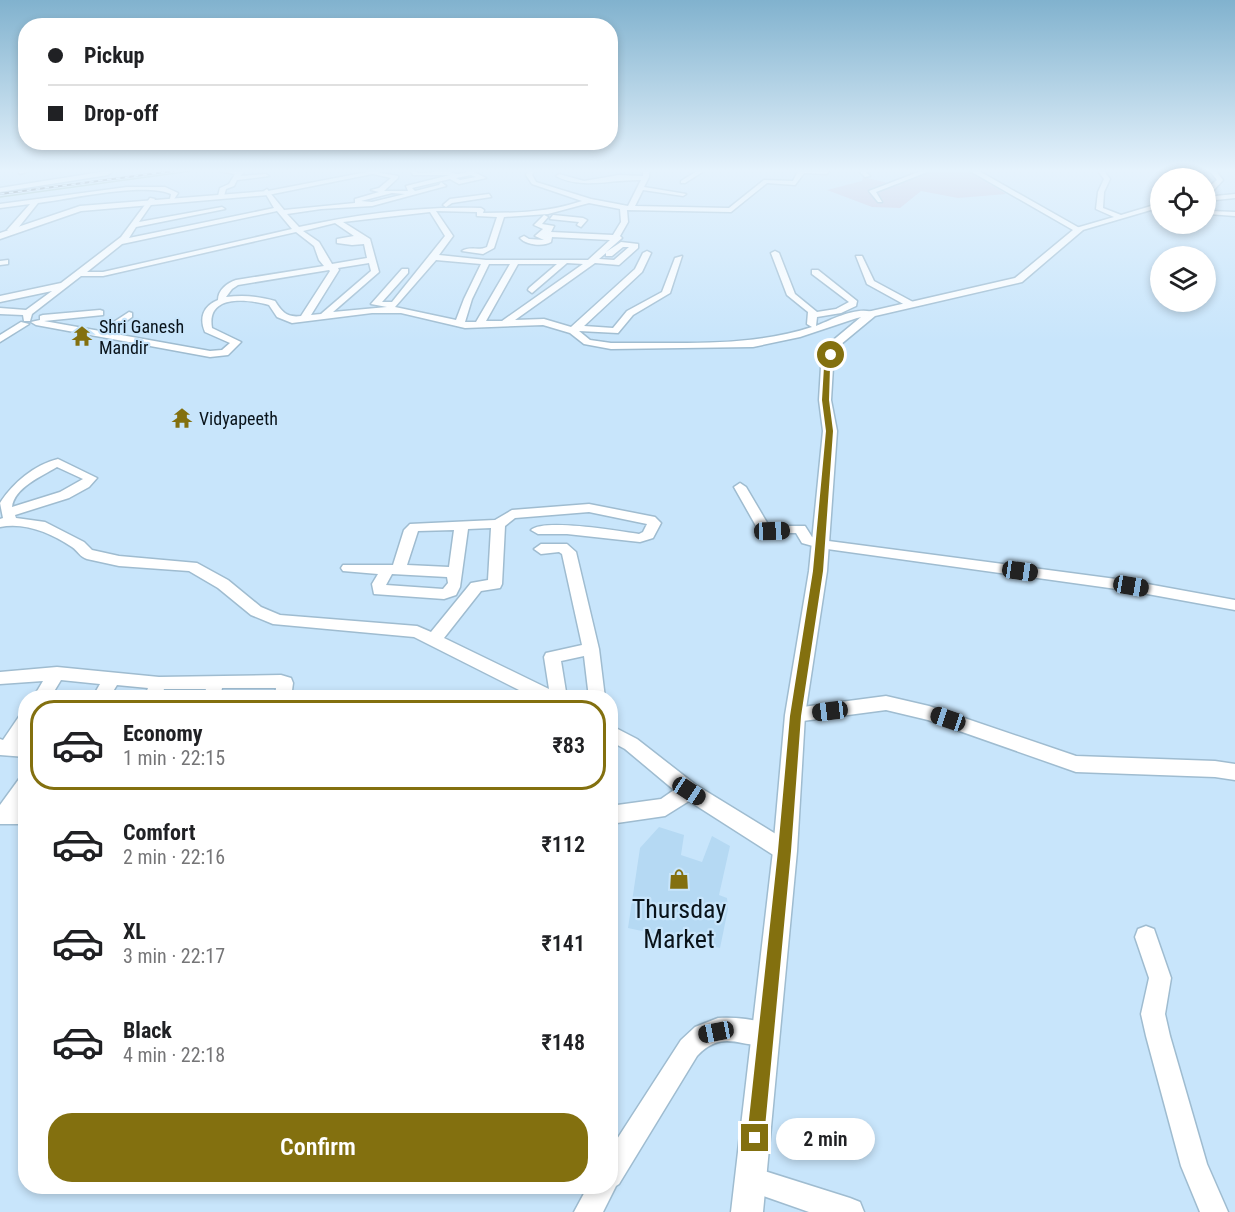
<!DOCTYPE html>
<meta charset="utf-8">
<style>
:root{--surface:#fff;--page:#f6f6f6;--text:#202124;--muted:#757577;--line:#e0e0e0;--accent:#83700f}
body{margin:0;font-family:"Roboto Condensed",sans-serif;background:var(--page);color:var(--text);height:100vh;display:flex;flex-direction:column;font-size:22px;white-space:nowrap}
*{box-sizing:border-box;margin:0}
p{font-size:20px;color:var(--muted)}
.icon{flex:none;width:33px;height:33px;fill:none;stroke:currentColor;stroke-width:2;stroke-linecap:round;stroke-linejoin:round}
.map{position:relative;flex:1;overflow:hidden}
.panel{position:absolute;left:18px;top:690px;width:600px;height:504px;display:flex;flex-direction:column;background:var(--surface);border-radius:24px;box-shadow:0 3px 9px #0003}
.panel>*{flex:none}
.guide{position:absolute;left:18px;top:18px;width:600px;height:132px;border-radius:24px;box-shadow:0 3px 9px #0003;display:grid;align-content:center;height:132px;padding:0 30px;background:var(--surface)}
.tools{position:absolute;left:1150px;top:168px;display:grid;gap:12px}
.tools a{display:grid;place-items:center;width:66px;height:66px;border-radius:50%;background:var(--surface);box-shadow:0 3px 9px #0003;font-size:30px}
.end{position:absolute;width:27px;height:27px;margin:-14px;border:8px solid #83700f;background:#fff;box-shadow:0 0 0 3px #fff}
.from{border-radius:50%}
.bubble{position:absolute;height:42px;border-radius:21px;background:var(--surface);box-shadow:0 3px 9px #0003;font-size:20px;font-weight:600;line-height:42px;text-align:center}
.car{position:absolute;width:18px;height:36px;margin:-18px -9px;border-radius:8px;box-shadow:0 0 4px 2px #0007;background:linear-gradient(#222 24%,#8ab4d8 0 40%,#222 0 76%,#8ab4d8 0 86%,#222 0)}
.guide b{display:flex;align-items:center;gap:21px;height:57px;font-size:22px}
.guide b+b{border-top:2px solid var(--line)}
.guide i{width:15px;height:15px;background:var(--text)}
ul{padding:10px 0 0;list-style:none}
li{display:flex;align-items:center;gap:18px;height:90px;margin:0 12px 9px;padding:0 18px;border:3px solid transparent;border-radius:24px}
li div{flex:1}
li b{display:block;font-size:22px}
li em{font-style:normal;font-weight:600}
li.current{border-color:var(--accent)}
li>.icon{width:54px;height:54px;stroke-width:1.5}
.button{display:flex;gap:12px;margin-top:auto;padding:12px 30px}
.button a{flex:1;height:69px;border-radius:24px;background:var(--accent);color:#fff;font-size:24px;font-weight:600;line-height:69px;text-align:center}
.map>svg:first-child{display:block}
.built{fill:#b5d9f3}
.green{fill:#c9c3db}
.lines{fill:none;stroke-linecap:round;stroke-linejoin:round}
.stream{stroke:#87afa8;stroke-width:1.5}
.minor-casing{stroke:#9fbcd0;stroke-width:3}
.major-casing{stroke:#9fbcd0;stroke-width:3}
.minor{fill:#fff;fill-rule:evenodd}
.major{fill:#fff;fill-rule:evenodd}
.rail-casing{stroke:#3e4d58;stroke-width:2}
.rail{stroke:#c8e5fb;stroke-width:1.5;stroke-dasharray:4.5;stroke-linecap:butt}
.route{fill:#83700f}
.labels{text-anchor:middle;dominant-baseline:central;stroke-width:4.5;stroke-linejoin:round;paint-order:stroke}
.far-poi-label{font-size:18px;fill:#09131a;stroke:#c8e5fb;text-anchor:start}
.near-poi-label{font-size:26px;fill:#09131a;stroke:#c8e5fb}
</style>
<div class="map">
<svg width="1235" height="1212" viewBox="0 0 1235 1212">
<rect width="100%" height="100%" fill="#c8e5fb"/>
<path class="built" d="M 659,827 L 684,835 L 681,855 L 702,862 L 712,836 L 730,846 L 719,895 L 727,898 L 728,909 L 720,948 L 628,928 L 640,848 Z"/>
<path class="green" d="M 932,171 L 971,172 L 1006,194 L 958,198 L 921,191 L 900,208 L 872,207 L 827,190 L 862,181 L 863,177 L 901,186 L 897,183 Z"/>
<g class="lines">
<path class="stream" d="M 0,197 L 191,171"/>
<g class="minor-casing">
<g id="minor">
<path d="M 18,171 L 29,171 L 20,174 Z"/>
<path d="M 107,171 L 113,171 L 108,175 L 0,192 L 0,188 Z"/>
<path d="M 219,171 L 245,171 L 240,176 L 266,174 L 269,176 L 237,180 L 234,186 L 226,189 L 224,196 L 221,198 L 218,196 L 220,188 L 229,184 L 235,174 Z"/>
<path d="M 369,171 L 398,176 L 398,178 L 384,191 L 408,191 L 406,186 L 450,175 L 413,175 L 411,171 L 420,173 L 448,171 L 457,174 L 472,171 L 486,178 L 459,184 L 450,179 L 412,188 L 415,191 L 439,185 L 441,182 L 446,186 L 372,206 L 321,209 L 287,214 L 299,227 C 358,214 420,206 481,208 L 484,210 L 483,213 C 517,213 550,212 582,201 L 532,184 L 526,175 L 528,171 L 534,171 L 532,175 L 536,182 L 591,199 L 628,206 L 641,180 C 613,179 582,190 556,176 L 559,174 L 584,181 L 619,175 L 643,176 L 643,171 L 649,171 L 649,177 L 644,187 L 686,194 L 683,196 L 643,190 L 635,206 L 729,208 L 764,180 L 793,181 L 798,171 L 829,171 L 827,174 L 804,173 L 795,185 L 767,183 L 731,212 L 627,210 L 628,222 L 620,236 L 622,238 L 606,252 L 621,242 L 638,244 L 638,248 L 619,265 L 595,263 L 515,320 L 544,319 L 571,327 L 635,269 L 643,253 L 647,251 L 651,253 L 642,272 L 584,326 L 613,328 L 627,311 L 662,292 L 675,258 L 682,256 L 670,293 L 633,315 L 618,333 L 579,331 L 590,340 L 611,343 C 678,342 748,348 812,327 L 807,324 L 808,312 L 787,295 L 771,253 L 775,251 L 779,253 L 795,294 L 817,312 L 836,309 L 849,302 L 812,274 L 812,270 L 818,270 L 857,301 L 856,306 L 841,313 L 817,317 L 816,326 C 831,320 861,304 876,314 L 857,318 L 800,337 L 753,347 L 611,349 L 584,344 L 570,333 L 543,325 L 465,328 L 401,313 L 372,313 L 292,323 L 277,317 L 269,305 C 247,299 206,294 212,328 L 241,342 L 228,355 L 210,357 L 36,325 L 31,322 L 40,320 L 40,316 L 43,315 L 100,310 L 103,311 L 103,315 L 44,321 L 100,331 L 129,312 L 132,313 L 132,317 L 110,333 L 210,351 L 222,350 L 230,343 L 205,332 C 199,318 203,306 218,300 C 218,290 227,283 236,280 L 324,266 L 319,260 L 314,246 L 296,232 L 103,276 L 81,276 L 32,314 L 30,321 L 24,321 L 23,315 L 0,314 L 0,308 L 26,310 L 52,291 L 0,302 L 0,296 L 61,283 L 121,237 L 150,198 L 155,199 L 139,222 L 222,207 L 225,209 L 136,227 L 129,238 L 274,208 L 264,191 L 267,189 L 284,210 L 355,203 L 355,199 L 379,192 L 371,190 L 379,188 L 391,178 L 369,173 ZM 471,175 L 476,177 L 460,180 L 456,178 ZM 392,193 L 405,194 L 372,202 L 361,201 ZM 589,203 L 620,209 L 621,222 L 613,235 L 551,232 L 554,226 L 542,224 L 548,217 L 544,215 L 534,225 L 543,229 L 535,236 L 544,240 L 529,239 L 524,236 L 520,238 C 526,245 543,247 551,242 L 552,237 L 610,240 L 588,260 L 486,260 L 439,255 L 453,236 L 436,211 L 477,212 L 477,216 L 497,217 L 487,247 C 479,251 469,246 462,251 L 483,254 L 494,248 L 504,217 L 548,214 ZM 277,211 L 292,229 L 103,272 L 87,272 L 122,244 ZM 430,212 L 445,236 L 392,302 L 382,302 L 408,273 L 408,269 L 402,269 L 371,304 L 387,307 L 333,312 L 379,272 L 370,239 L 343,222 ZM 335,223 L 354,236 L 337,239 L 337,243 L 352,245 L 364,244 L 367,258 L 332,264 L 319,242 L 303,231 ZM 623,247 L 629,247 L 614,260 L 599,259 L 606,253 L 606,256 L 612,256 ZM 436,260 L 481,264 L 464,299 L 456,320 L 395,307 ZM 369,263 L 371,271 L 321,314 L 311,315 L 339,270 L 338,268 ZM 567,263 L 583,264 L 502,321 L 486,321 L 518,264 L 557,264 L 529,288 L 528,290 L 532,293 ZM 489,264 L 510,264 L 476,322 L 465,322 L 472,299 ZM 329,270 L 330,271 L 301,316 C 287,318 282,312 275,301 C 259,296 243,295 226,297 L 232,289 L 238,285 Z"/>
<path d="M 697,171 L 704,171 L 685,183 L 681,183 L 681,181 Z"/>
<path d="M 859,171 L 865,171 L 870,176 L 865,177 Z"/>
<path d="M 921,171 L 930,171 L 876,192 L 882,202 L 878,202 L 869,191 Z"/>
<path d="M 1098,171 L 1104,171 L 1110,179 L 1104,192 L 1103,208 L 1121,215 L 1161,203 L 1161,207 L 1076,232 L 1076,228 L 1114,217 L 1096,209 L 1098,192 L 1104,179 Z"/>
<path d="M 1210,171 L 1216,171 L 1223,180 L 1213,191 L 1206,193 L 1206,189 L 1217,180 Z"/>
<path d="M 127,187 L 165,187 L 178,193 L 173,201 L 170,199 L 171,194 C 143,182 71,199 38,203 L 14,233 L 7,230 L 30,204 L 0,208 L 0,204 Z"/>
<path d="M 489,194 L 491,197 L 452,203 L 446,207 L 443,205 L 450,199 Z"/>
<path d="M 1235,194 L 1235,198 L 1206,201 L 1206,197 Z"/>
<path d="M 1210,211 L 1235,212 L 1235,216 L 1208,214 Z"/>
<path d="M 553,215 L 583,218 L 587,220 L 581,227 L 577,225 L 579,222 L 550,219 Z"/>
<path d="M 856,256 L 862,256 L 874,281 L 913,302 L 913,306 L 907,306 L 867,284 Z"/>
<path d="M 8,260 L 8,264 L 0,265 L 0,261 Z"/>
<path d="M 21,322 L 29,324 L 0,342 L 0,335 Z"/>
<path d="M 58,459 L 97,478 L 89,487 L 69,498 L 15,515 L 16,518 L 45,522 L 84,542 L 92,550 L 119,556 L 197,563 L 228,580 L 261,607 L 280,615 L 417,626 L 431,632 L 471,583 L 488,580 L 491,528 L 468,529 L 460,587 L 456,595 L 444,599 L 374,594 L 372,584 L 378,574 L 343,571 L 341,568 L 343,565 L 393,565 L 404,530 L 410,524 L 495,520 L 512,510 L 589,504 L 655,517 L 661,523 L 653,538 L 640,542 L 567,534 L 538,534 L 531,530 C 543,518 620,531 639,534 L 643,532 L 647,524 L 589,512 L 515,518 L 505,526 L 502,584 L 500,588 L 481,591 L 444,638 L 549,689 L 544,657 L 546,653 L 582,645 L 562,554 L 559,552 L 541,554 L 534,549 L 541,544 L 567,544 L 576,552 L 599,649 L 605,698 L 589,698 L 584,656 L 561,661 L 567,698 L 535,698 L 414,637 L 273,624 L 251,615 L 218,588 L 189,571 L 119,566 L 87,559 C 80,557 78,551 72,547 C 51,533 25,522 0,527 L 0,519 L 3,518 L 0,503 C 13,483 34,465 58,459 ZM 57,467 L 83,479 L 60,492 L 12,507 C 14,488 42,476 57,467 ZM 454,530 L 449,567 L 407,565 L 418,531 ZM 392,574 L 447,577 L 448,583 L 443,589 L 386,585 Z"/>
<path d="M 740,483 L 746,487 L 769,526 L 805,526 L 812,537 L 821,540 L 1131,581 L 1235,600 L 1235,610 L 1131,591 L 820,548 L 802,543 L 796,533 L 760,533 L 734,487 Z"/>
<path d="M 57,667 L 159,677 L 281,675 L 291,678 L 293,683 L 291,698 L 275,698 L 276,688 L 222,688 L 220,698 L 203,698 L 206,689 L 164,689 L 161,698 L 144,698 L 148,688 L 117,685 L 109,698 L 92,698 L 100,684 L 61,680 L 50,698 L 33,698 L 43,681 L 0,684 L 0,672 Z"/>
<path d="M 886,696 L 929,706 L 1076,756 L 1215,761 L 1235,764 L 1235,780 L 1215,777 L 1076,772 L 928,720 L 886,710 L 795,722 L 789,720 L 786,715 L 789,710 L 795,708 Z"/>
<path d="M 26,713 L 26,735 L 21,741 L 26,741 L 26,757 L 0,755 L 0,739 L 3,740 L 20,715 Z"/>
<path d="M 610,725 L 637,739 L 696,785 L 792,844 L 795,851 L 792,858 L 785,860 L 778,858 L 689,801 L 665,816 L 610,824 L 610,806 L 661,799 L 674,790 L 625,749 L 610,741 Z"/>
<path d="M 26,777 L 26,801 L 21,806 L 26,806 L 26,824 L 0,824 L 0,805 L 19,779 Z"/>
<path d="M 1146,926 L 1154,929 L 1171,978 L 1165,1014 L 1170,1036 L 1207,1164 L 1228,1212 L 1200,1212 L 1181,1166 L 1146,1036 L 1141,1014 L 1149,978 L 1135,937 L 1138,929 Z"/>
<path d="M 718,1018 C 736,1017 756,1019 773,1026 L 777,1034 L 773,1042 C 745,1054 727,1025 697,1056 L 619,1184 L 616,1186 L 603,1212 L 574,1212 L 588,1186 L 610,1186 L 610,1150 L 681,1040 L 695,1027 Z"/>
<path d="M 752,1167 L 850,1198 L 860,1202 L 864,1212 L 809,1212 L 743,1189 L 739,1180 L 743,1171 Z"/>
</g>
</g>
<g class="major-casing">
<g id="major">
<path d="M 372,171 L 387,171 L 268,195 L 81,211 L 0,239 L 0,233 L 80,206 L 268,191 Z"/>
<path d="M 970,171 L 979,171 L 1083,230 L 1022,282 L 875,316 L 840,345 L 833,367 L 831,400 L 837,431 L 827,571 L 805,715 L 797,851 L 763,1212 L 731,1212 L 773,851 L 785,715 L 809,571 L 823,431 L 819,400 L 821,367 L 831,342 L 867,312 L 1015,278 L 1073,230 Z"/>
</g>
</g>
<use href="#minor" class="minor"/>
<use href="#major" class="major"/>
<g class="rail-casing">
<path id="rail" d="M 0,194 L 173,171"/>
</g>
<use href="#rail" class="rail"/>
</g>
<linearGradient id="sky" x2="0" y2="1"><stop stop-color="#81b2ce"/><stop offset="0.5" stop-color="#e6f3fd"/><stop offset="1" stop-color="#e6f3fd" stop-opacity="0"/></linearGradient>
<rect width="1235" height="341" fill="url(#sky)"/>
<path class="route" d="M 831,353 L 834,355 L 830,367 L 829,400 L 833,431 L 823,571 L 801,716 L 791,851 L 764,1138 L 761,1144 L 755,1147 L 749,1144 L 747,1138 L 778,851 L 790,716 L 813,571 L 826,431 L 822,400 L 824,367 L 828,355 Z"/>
<defs>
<g id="temple-bare" transform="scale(1.62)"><path d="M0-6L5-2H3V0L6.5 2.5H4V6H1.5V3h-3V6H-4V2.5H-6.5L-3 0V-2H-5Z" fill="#83700f" stroke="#c8e5fb" stroke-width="2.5" paint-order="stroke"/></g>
<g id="shop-bare" transform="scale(1.62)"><path d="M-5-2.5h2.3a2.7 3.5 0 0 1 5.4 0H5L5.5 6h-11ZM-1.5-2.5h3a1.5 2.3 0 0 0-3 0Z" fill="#83700f" stroke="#c8e5fb" stroke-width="2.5" paint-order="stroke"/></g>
</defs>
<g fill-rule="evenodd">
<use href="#temple-bare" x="82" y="336"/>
<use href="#temple-bare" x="182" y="418"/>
<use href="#shop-bare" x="679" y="879"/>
</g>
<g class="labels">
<g class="far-poi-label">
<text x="99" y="326">Shri Ganesh<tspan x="99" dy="21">Mandir</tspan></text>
<text x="199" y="418">Vidyapeeth</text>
</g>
<g class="near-poi-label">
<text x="679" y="909">Thursday<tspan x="679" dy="30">Market</tspan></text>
</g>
</g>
</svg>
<div class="tools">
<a><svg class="icon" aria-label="locate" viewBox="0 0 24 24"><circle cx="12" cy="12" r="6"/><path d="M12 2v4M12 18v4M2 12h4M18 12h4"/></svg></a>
<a><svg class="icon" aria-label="layers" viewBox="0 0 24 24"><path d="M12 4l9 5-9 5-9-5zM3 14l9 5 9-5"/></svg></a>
</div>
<i class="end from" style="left:831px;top:355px"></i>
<i class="end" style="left:755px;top:1138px"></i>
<div class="bubble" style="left:776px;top:1118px;width:99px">2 min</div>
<i class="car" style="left:772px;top:531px;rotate:88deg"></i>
<i class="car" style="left:1020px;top:571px;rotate:98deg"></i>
<i class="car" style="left:1131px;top:586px;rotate:100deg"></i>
<i class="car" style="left:830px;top:711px;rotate:263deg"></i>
<i class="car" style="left:948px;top:719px;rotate:289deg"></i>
<i class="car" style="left:689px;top:791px;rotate:123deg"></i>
<i class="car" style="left:716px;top:1032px;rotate:259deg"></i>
<div class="guide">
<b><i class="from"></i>Pickup</b>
<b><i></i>Drop-off</b>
</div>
<section class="panel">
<ul>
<li class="current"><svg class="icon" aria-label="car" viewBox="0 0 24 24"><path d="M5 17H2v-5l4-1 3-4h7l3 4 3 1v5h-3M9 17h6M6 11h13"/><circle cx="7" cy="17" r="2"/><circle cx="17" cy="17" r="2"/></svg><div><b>Economy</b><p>1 min · 22:15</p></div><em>₹83</em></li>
<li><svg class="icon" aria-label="car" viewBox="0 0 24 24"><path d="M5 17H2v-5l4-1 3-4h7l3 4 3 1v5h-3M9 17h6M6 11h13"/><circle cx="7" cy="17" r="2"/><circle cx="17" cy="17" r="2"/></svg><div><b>Comfort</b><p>2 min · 22:16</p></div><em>₹112</em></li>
<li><svg class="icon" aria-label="car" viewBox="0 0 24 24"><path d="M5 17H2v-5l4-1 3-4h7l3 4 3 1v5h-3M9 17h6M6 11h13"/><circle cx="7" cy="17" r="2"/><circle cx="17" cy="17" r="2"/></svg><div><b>XL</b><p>3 min · 22:17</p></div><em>₹141</em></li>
<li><svg class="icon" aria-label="car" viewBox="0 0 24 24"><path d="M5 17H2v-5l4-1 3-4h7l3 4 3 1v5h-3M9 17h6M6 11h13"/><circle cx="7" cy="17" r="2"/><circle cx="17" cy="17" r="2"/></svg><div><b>Black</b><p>4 min · 22:18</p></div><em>₹148</em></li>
</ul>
<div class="button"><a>Confirm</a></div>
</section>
</div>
